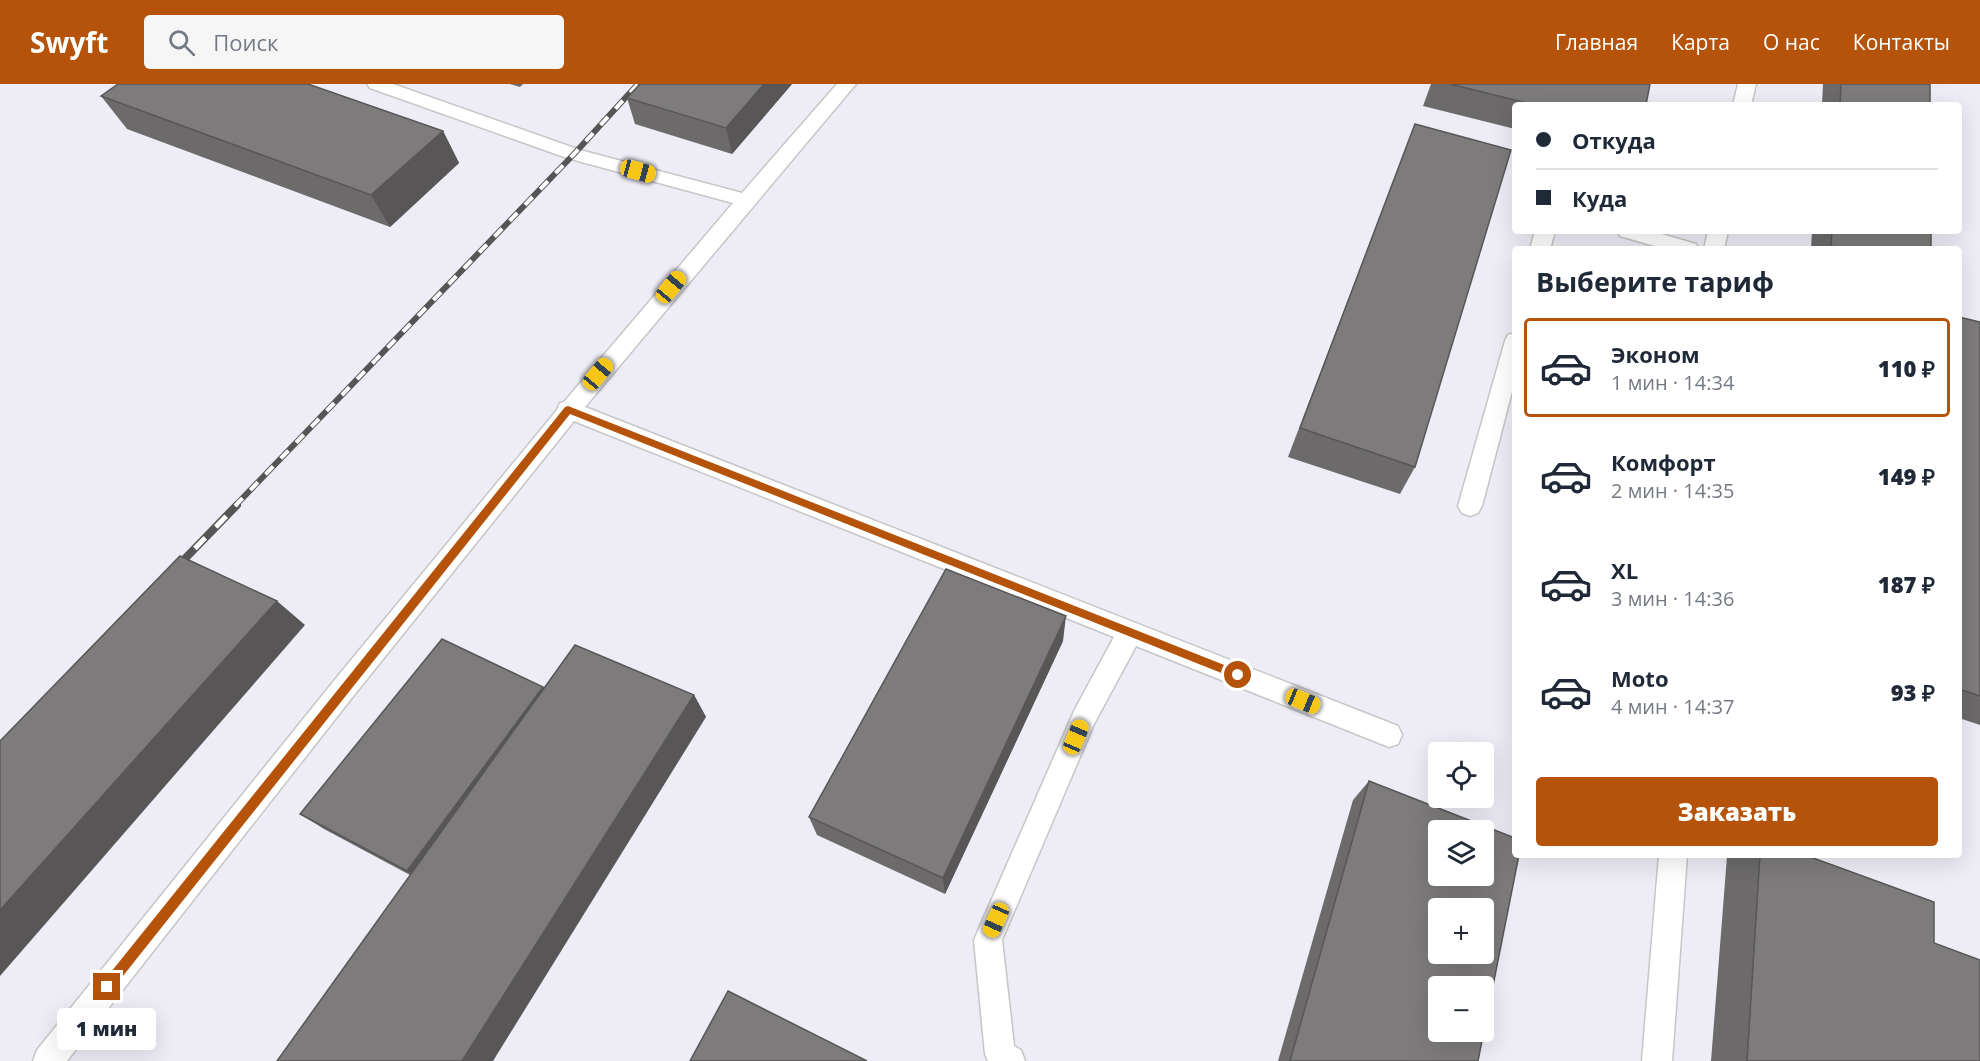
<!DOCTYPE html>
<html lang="ru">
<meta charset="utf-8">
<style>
:root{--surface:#fff;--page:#f6f6f7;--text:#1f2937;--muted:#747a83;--line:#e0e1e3;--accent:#b45309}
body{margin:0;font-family:"Open Sans",sans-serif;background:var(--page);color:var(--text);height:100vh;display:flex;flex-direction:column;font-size:22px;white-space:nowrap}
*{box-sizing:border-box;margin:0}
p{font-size:20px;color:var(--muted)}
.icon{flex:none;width:33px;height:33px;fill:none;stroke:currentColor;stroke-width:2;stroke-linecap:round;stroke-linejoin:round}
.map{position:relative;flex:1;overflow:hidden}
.side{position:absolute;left:1512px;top:162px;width:450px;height:612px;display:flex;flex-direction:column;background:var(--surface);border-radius:6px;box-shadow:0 6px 24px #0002}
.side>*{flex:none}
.top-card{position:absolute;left:1512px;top:18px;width:450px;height:132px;border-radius:6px;box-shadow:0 6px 24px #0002;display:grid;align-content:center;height:132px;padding:0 24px;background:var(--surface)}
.buttons{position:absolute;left:1428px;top:658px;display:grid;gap:12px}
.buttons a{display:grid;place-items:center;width:66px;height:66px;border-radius:6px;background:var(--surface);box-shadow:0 6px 24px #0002;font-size:30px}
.end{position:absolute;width:27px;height:27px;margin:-14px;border:8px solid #b45309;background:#fff;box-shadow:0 0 0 3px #fff}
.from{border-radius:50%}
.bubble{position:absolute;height:42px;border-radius:6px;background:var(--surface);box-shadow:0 6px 24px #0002;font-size:20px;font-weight:800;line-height:42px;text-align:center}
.car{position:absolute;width:18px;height:36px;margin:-18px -9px;border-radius:8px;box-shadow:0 0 4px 2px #0007;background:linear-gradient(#f5c518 24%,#345 0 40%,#f5c518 0 76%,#345 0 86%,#f5c518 0)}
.top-card b{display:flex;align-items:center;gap:21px;height:57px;font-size:22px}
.top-card b+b{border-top:2px solid var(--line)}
.top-card i{width:15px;height:15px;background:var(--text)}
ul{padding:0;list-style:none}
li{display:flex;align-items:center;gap:18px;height:99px;margin:0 12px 9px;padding:0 12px;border:3px solid transparent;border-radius:6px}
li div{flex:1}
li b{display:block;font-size:22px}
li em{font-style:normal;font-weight:800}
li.active{border-color:var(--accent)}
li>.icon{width:54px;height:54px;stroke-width:1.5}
h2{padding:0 24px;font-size:27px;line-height:72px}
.primary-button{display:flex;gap:12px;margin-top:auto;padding:12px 24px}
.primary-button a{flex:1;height:69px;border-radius:6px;background:var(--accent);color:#fff;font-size:24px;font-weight:800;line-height:69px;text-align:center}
header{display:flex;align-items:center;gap:36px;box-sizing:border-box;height:84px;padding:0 30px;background:var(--accent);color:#fff}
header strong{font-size:28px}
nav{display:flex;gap:33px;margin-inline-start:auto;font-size:21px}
.search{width:420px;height:54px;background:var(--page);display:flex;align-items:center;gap:15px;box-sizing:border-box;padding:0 21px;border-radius:6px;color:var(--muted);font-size:22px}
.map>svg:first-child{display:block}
.built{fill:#eeedf6;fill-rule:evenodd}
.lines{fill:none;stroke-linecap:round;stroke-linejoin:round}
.lane-casing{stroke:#c6c6c7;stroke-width:3}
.lane{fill:#fff;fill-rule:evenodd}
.rail-far1-casing{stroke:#555556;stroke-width:6}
.rail-casing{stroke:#555556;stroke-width:8}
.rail-far1{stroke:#fff;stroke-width:4;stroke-dasharray:11;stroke-linecap:butt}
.rail{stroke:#fff;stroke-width:5;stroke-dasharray:15;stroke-linecap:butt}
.wall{fill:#6c6a6b}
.shaded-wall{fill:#585657}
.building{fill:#7d7b7c;stroke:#585657;stroke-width:1.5;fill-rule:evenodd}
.route{fill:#b45309}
</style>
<header>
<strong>Swyft</strong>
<div class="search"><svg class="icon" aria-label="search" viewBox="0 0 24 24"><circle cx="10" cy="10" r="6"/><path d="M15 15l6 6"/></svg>Поиск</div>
<nav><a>Главная</a><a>Карта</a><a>О нас</a><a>Контакты</a></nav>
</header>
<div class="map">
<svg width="1980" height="977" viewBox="0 0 1980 977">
<rect width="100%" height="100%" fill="#fbfbfd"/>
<path class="built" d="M 0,0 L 1980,0 L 1980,977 L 0,977 ZM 1515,21 L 1959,21 L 1959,147 L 1515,147 ZM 1515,165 L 1959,165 L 1959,771 L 1515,771 ZM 1438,669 L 1484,669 L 1484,714 L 1438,714 ZM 1438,747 L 1484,747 L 1484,792 L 1438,792 ZM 1438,825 L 1484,825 L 1484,870 L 1438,870 ZM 1438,903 L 1484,903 L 1484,948 L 1438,948 Z"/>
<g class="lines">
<g class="lane-casing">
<g id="lane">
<path d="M 367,0 L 393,0 L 580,66 L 742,109 L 837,0 L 856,0 L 585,323 L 1398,642 L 1402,651 L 1398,660 L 1389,663 L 1136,562 L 1094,640 L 1002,856 L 1014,962 L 1021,966 L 1025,977 L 988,977 L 985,970 L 974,856 L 1075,625 L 1114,553 L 574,337 L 351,615 L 67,977 L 33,977 L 37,966 L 333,598 L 557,326 L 560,319 L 564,318 L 733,119 L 567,74 L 370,4 Z"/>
<path d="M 1738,0 L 1756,0 L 1751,21 L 1733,21 Z"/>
<path d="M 1535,147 L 1555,147 L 1550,165 L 1530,165 Z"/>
<path d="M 1617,147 L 1651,147 L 1696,160 L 1699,165 L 1665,165 L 1620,152 Z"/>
<path d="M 1708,147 L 1728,147 L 1724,165 L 1704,165 Z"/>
<path d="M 1515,249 L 1515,296 L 1482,422 L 1478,429 L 1470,432 L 1462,429 L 1458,422 L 1505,257 L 1508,251 Z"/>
<path d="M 1659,771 L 1687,771 L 1672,977 L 1642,977 Z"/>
</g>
</g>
<use href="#lane" class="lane"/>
<g class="rail-far1-casing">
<path id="rail-far1" d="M 235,422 L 574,70 L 638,0"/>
</g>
<g class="rail-casing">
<path id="rail" d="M 174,486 L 237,421"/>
</g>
<use href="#rail-far1" class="rail-far1"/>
<use href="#rail" class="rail"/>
</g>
<g class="wall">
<path d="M 510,0 L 523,0 L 520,3 Z"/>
<path d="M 792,0 L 732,70 L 635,40 L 627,14 Z"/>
<path d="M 1431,0 L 1650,0 L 1646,21 L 1515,21 L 1515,45 L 1423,22 Z"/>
<path d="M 1823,0 L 1930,0 L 1930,21 L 1822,21 Z"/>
<path d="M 101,12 L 443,47 L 459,79 L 390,143 L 127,45 Z"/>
<path d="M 1415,40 L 1415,383 L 1400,410 L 1288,373 Z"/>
<path d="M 1812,147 L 1931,147 L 1931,165 L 1811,165 Z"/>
<path d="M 1959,233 L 1980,238 L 1980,641 L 1959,634 Z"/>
<path d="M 1063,557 L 945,810 L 817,751 L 809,733 Z"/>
<path d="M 544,604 L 694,611 L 706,633 L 410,791 L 324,745 L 300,730 Z"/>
<path d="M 1369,697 L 1478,977 L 1278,977 L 1353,716 Z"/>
<path d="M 1729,771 L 1805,771 L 1934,859 L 1980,977 L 1711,977 L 1727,772 Z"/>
</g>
<g class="shaded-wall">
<path d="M 764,0 L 792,0 L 732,70 L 726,44 Z"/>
<path d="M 443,47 L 459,79 L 390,143 L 371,111 Z"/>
<path d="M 277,517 L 305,541 L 0,892 L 0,826 Z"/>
<path d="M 1066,532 L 1063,557 L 945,810 L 943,794 Z"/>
<path d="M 543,603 L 558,621 L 428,800 L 407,787 Z"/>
<path d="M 694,611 L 706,633 L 493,977 L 462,977 Z"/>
</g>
<g class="building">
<path d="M 118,0 L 308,0 L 443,47 L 371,111 L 101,12 Z"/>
<path d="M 640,0 L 764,0 L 726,44 L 627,14 Z"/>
<path d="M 1450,0 L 1650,0 L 1646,21 L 1535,21 Z"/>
<path d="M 1841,0 L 1930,0 L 1930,21 L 1840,21 Z"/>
<path d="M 1415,40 L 1511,66 L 1415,383 L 1300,344 Z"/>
<path d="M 1832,147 L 1931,147 L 1931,165 L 1844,165 L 1831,162 Z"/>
<path d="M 1959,233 L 1980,238 L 1980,612 L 1959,605 Z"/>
<path d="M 180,472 L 277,517 L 0,826 L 0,657 Z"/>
<path d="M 946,485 L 1066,532 L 943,794 L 809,733 Z"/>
<path d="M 442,555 L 543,603 L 407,787 L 300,730 Z"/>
<path d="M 575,561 L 694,611 L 462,977 L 277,977 Z"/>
<path d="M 1369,697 L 1515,754 L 1515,771 L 1519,771 L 1478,977 L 1290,977 ZM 1438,747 L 1484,747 L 1484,792 L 1438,792 ZM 1438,825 L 1484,825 L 1484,870 L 1438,870 ZM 1438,903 L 1484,903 L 1484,948 L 1438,948 Z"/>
<path d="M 1760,771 L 1805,771 L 1934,818 L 1934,859 L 1980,876 L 1980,977 L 1747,977 Z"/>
<path d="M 728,907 L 867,977 L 690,977 Z"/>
</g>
<path class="route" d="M 568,322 L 1242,588 L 1243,591 L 1238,596 L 1234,594 L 570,330 L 111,907 L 103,907 L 103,898 L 565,323 Z"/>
</svg>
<div class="buttons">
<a><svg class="icon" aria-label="locate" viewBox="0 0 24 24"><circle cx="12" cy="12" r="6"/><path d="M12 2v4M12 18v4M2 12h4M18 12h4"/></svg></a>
<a><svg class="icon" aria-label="layers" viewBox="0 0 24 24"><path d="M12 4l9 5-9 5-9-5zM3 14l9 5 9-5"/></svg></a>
<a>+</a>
<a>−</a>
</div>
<i class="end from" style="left:1238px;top:591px"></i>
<i class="end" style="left:107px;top:903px"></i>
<div class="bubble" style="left:57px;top:924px;width:99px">1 мин</div>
<i class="car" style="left:638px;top:87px;rotate:105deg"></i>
<i class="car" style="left:671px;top:203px;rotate:40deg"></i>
<i class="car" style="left:598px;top:290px;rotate:40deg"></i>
<i class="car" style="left:1303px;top:617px;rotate:112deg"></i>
<i class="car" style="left:1076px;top:653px;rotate:23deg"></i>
<i class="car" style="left:996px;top:836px;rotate:204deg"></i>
<div class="top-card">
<b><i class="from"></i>Откуда</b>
<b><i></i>Куда</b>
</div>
<section class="side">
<h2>Выберите тариф</h2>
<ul>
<li class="active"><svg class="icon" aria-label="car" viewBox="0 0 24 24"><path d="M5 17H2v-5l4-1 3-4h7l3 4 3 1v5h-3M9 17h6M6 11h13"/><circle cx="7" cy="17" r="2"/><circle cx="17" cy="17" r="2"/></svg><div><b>Эконом</b><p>1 мин · 14:34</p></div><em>110 ₽</em></li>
<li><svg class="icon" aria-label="car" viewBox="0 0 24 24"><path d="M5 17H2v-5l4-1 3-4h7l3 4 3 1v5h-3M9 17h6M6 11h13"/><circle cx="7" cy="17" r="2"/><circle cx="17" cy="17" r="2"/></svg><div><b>Комфорт</b><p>2 мин · 14:35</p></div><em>149 ₽</em></li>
<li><svg class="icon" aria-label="car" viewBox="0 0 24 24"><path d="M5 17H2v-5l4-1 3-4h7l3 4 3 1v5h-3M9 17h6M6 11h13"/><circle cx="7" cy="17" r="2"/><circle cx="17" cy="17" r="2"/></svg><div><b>XL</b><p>3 мин · 14:36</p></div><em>187 ₽</em></li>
<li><svg class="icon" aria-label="car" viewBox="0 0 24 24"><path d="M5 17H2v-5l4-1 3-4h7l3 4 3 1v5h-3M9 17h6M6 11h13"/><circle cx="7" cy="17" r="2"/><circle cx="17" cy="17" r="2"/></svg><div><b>Moto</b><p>4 мин · 14:37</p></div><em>93 ₽</em></li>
</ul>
<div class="primary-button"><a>Заказать</a></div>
</section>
</div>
